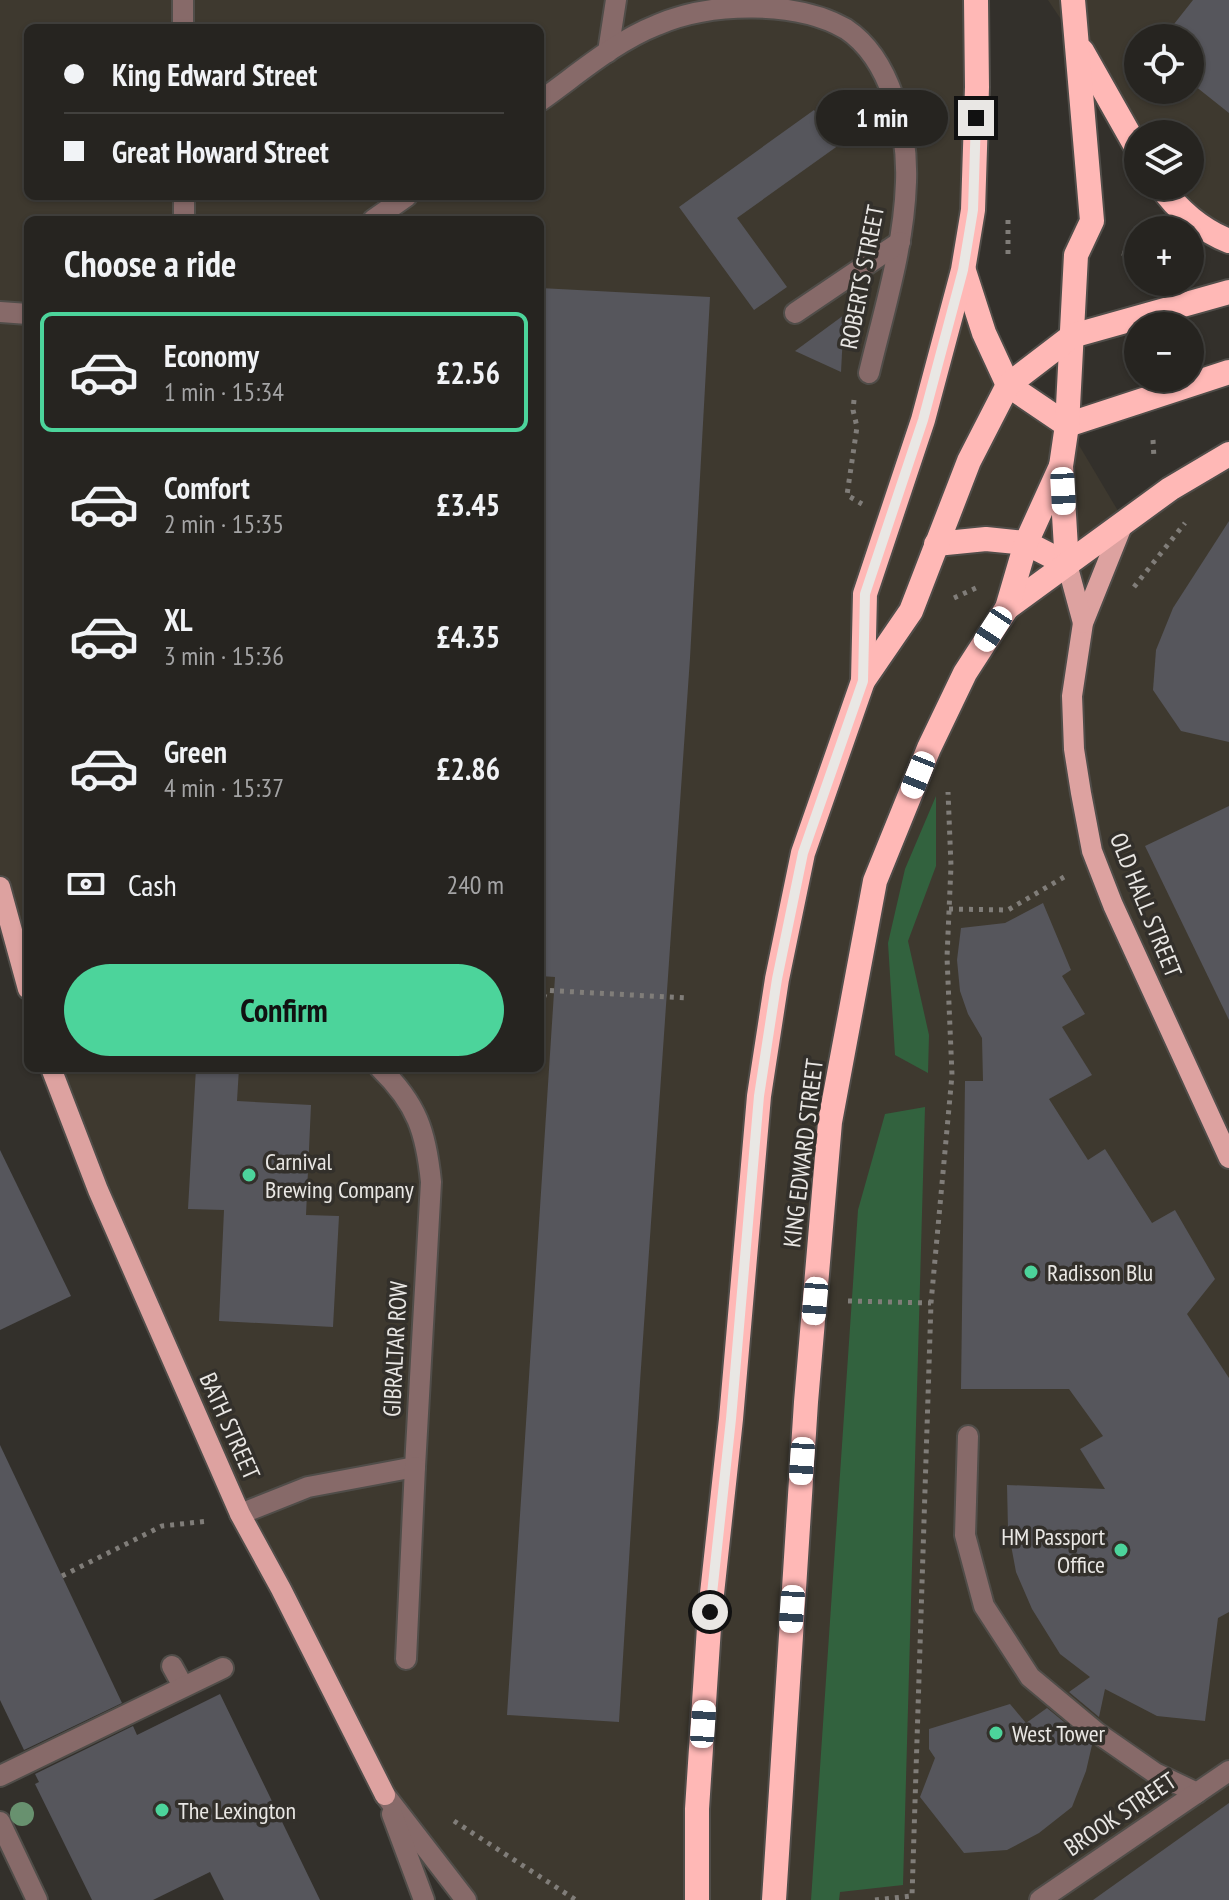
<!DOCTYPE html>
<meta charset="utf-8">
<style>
:root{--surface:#262420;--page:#32302d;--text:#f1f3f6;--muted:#a4a4a5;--line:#42413e;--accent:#4cd49b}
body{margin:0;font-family:"PT Sans Narrow",sans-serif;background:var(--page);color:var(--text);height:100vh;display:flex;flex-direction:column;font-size:30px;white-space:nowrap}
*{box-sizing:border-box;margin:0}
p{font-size:26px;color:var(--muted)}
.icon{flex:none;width:44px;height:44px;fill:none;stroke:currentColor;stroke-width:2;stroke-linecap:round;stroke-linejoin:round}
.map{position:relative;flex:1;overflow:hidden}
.drawer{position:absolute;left:24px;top:216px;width:520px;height:856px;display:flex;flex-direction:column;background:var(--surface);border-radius:12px;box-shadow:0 2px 6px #0004,0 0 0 2px var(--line)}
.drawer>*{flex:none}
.top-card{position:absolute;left:24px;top:24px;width:520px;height:176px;border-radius:12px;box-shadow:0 2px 6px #0004,0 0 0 2px var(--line);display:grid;align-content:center;height:176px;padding:0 40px;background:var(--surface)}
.fabs{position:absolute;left:1124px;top:24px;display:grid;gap:16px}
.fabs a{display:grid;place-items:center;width:80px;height:80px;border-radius:50%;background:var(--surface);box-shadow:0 2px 6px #0004,0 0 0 2px var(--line);font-size:40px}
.end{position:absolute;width:36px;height:36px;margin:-18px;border:10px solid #e9e7e4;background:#111;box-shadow:0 0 0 4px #111}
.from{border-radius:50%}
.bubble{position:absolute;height:56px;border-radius:28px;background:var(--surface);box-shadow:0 2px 6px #0004,0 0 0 2px var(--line);font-size:26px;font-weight:700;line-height:56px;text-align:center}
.car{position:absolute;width:24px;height:48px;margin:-24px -12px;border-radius:10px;box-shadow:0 0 6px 2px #0007;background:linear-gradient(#fff 24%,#345 0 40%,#fff 0 76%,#345 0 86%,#fff 0)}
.top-card b{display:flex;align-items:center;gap:28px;height:76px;font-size:30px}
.top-card b+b{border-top:2px solid var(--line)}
.top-card i{width:20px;height:20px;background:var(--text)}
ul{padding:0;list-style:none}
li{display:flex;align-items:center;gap:24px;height:120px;margin:0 16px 12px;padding:0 24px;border:4px solid transparent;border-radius:12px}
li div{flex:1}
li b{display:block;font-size:30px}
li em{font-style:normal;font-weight:700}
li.current{border-color:var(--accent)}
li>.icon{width:72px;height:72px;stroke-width:1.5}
h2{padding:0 40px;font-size:36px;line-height:96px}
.pay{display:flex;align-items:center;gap:20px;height:88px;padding:0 40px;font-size:30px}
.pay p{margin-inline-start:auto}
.primary-button{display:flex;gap:16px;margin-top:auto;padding:16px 40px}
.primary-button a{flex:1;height:92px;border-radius:48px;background:var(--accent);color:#111;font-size:32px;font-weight:700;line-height:92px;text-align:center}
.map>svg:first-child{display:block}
.built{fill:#3e392f;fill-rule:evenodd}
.green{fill:#32623e}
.building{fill:#56565c}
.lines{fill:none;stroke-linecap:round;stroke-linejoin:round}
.minor-casing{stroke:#504d49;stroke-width:24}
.major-casing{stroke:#504d49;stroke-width:24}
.highway-casing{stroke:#504d49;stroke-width:28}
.path{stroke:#807d79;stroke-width:5;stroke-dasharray:4 6;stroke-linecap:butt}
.minor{stroke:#876a69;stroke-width:20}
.major{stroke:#dda2a0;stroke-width:20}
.highway{stroke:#ffb8b6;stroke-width:24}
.tree{fill:#68916f}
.route{stroke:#e9e7e4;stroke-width:10}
.poi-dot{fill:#4cd49b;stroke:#33302b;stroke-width:3}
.labels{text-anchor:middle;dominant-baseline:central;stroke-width:7;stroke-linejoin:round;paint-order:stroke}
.street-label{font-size:24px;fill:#e9e7e4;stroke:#33302b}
.poi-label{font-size:24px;fill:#e9e7e4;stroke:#33302b;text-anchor:start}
</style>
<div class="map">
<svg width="1229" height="1900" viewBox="0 0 1229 1900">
<rect width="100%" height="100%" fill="#33302b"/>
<g class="built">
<path d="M 0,0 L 976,0 L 964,270 L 1008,385 L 1067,425 L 1124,521 L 1229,454 L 1229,1900 L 466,1900 L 385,1795 L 281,1589 L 51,1068 L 540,1068 L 540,220 L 28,220 L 28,989 L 0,887 ZM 28,28 L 540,28 L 540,196 L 28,196 Z"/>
<path d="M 1048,0 L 1229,0 L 1229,241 L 1161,186 L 1190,186 L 1190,134 L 1138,134 ZM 1138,38 L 1190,38 L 1190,90 L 1138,90 Z"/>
</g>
<g class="green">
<path d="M 936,796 L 936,866 L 908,941 L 929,1035 L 928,1073 L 895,1055 L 888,943 L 905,869 Z"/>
<path d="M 925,1107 L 903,1885 L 840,1892 L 839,1900 L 811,1900 L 858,1210 L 885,1114 Z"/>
</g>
<g class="building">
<path d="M 1193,0 L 1229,0 L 1229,113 L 1190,82 L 1190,38 L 1163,38 Z"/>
<path d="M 814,110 L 839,145 L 737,218 L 787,287 L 754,310 L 679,207 Z"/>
<path d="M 540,288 L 710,297 L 690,658 L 640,1382 L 619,1722 L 507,1715 L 555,977 L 540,976 Z"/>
<path d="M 844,315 L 841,372 L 795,351 Z"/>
<path d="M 1229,521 L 1229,742 L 1181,731 L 1153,690 L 1156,650 L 1173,608 Z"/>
<path d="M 1229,806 L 1229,1020 L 1145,846 Z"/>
<path d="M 1043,903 L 1071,970 L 1062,976 L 1085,1014 L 1062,1027 L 1092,1075 L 1049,1099 L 1088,1160 L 1105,1149 L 1152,1223 L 1175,1210 L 1215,1279 L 1187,1314 L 1229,1378 L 1229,1612 L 1218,1618 L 1205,1721 L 1157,1716 L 1105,1689 L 1099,1717 L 1069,1692 L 1090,1677 L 1060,1654 L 1032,1609 L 1016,1572 L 1008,1529 L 1007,1485 L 1105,1489 L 1080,1449 L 1103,1436 L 1069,1389 L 961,1389 L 965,1081 L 983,1081 L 982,1038 L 968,1014 L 960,991 L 957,960 L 961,928 L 1005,923 Z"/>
<path d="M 196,1068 L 239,1068 L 237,1101 L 311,1105 L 306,1215 L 339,1216 L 333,1327 L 219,1321 L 224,1210 L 188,1209 Z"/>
<path d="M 0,1150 L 71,1296 L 0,1330 Z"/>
<path d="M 0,1445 L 122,1703 L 24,1750 L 0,1700 Z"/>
<path d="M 220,1694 L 320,1900 L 224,1900 L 210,1872 L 153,1900 L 92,1900 L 35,1784 L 39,1782 L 35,1774 L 133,1726 L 137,1735 Z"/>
<path d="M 1010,1704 L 1026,1723 L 1047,1708 L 1092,1745 L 1086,1771 L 1072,1807 L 1039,1833 L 1007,1850 L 964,1853 L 920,1797 L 935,1758 L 929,1749 L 929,1729 Z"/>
<path d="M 1229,1803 L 1229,1900 L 1093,1900 Z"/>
</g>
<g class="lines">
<g class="minor-casing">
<g id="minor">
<path d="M 183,0 L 183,28"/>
<path d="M 608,52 L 616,0"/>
<path d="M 540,101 C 577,75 614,42 657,25 C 710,2 796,0 846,29 C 891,59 908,131 906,182 C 904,247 884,310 869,373"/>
<path d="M 184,196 L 184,220"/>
<path d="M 373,220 L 407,196"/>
<path d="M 0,312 L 28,314"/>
<path d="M 795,313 L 900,242"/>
<path d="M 968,1436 L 965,1535 L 984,1606 L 1030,1677 L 1096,1732 L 1155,1773 L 1197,1793"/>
<path d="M 240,1514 L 308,1487 L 415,1467 L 431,1182 C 426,1132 417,1104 380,1068"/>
<path d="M 406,1659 L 415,1467"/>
<path d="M 172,1666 L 183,1686"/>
<path d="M 0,1776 L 223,1668"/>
<path d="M 385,1795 L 466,1900"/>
<path d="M 392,1814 L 424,1900"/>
<path d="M 0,1822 L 37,1900"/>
<path d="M 1040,1900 L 1229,1771"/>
</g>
</g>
<g class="major-casing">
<g id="major">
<path d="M 1124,521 L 1083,623 L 1072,696 L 1074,749 L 1081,793 L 1092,851 L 1113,905 L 1229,1158"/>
<path d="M 1067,564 L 1083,623"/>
<path d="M 0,887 L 28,989"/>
<path d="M 51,1068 L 98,1190 L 240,1514 L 281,1589 L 385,1795"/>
</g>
</g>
<g class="highway-casing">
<g id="highway">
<path d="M 1082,51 L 1138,150"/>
<path d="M 1161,186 C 1177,210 1203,231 1229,241"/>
<path d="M 964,271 L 984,333 L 1008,385 L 1067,425"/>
<path d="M 1067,425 L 1229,372"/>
<path d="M 936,544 L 986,539 L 1026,543 L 1067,564"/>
<path d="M 1067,564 L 1061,466 L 1067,425 L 1076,255 L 1092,221 L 1073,0"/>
<path d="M 1007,608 L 1170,489 L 1229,454"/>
<path d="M 863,681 L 865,594 L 923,420 L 963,270 L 973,210 L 977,87 L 976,0"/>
<path d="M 697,1900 L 697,1809 L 710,1612 L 731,1419 L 759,1096 L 777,979 L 803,853 L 863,681 L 911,611 L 969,461 L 1008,385 L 1072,336 L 1229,292"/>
<path d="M 774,1900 L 806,1402 L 830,1122 L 875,881 L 929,748 L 965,673 L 1007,608 L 1026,543 L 1061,466"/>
</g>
</g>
<g class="path">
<path d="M 1122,253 L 1138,257"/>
<path d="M 1008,254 L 1008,218"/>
<path d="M 854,400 L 853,410 L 857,427 L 847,495 L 862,504"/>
<path d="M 1153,440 L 1154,459"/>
<path d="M 1134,587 L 1185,523"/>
<path d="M 954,598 L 978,587"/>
<path d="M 949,909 L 1008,910 L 1064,877"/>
<path d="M 540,990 L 687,998"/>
<path d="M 540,1007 L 546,991"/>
<path d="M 848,1301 L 931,1303"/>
<path d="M 62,1576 L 162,1526 L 209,1521"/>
<path d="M 454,1821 L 576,1900"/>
<path d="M 875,1900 L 912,1896 L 931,1303 L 952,1075 L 947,957 L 951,866 L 948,792"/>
</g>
<use href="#minor" class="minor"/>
<use href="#major" class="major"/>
<use href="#highway" class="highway"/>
</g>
<circle class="tree" cx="22" cy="1814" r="12"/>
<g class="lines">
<path class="route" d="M 710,1612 L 731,1419 L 759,1096 L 777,979 L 803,853 L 863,681 L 865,594 L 923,420 L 963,270 L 973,210 L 976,118"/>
</g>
<g class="poi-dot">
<circle cx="249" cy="1175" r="8"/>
<circle cx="1031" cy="1272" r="8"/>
<circle cx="1121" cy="1550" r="8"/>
<circle cx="996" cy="1733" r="8"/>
<circle cx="162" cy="1810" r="8"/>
</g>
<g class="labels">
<g class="street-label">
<text transform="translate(862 277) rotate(-79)">ROBERTS STREET</text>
<text transform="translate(1146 905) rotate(68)">OLD HALL STREET</text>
<text transform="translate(803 1153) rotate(-83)">KING EDWARD STREET</text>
<text transform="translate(395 1349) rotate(-87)">GIBRALTAR ROW</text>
<text transform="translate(230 1426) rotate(66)">BATH STREET</text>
<text transform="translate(1120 1814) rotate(-34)">BROOK STREET</text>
</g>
<g class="poi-label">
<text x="265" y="1161">Carnival<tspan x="265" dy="28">Brewing Company</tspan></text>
<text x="1047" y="1272">Radisson Blu</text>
<text x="1105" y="1536" text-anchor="end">HM Passport<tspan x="1105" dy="28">Office</tspan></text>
<text x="1012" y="1733">West Tower</text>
<text x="178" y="1810">The Lexington</text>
</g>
</g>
</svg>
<div class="fabs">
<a><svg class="icon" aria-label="locate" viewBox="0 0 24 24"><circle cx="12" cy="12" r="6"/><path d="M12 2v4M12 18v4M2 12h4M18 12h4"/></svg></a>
<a><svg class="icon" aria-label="layers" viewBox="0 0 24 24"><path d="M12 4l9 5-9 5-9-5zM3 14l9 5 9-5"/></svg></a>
<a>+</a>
<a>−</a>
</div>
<i class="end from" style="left:710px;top:1612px"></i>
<i class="end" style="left:976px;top:118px"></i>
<div class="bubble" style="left:816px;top:90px;width:132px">1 min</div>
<i class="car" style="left:1063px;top:491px;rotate:177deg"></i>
<i class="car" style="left:993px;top:629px;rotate:213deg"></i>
<i class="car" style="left:918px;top:775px;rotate:202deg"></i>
<i class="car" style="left:815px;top:1301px;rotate:185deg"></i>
<i class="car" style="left:802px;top:1461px;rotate:184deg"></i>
<i class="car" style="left:792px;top:1609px;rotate:184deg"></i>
<i class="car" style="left:703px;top:1724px;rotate:4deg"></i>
<div class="top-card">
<b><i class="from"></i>King Edward Street</b>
<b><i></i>Great Howard Street</b>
</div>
<section class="drawer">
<h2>Choose a ride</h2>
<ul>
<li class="current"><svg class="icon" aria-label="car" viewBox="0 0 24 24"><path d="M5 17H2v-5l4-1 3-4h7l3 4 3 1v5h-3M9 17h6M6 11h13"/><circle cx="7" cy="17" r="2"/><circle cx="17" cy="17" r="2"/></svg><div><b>Economy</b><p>1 min · 15:34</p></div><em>£2.56</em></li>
<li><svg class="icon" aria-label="car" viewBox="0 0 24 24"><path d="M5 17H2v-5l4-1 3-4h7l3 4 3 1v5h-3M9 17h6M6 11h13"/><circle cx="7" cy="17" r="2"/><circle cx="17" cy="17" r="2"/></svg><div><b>Comfort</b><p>2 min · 15:35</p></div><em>£3.45</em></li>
<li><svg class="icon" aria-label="car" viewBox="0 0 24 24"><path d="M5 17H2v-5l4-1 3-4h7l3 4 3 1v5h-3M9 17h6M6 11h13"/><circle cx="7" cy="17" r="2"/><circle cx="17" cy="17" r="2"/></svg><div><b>XL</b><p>3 min · 15:36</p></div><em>£4.35</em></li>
<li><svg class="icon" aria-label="car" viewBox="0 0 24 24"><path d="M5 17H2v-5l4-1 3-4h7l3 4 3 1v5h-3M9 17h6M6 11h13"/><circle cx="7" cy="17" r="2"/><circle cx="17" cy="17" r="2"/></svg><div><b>Green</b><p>4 min · 15:37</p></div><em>£2.86</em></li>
</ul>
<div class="pay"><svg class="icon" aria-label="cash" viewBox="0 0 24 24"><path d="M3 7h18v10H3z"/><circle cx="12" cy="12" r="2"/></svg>Cash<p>240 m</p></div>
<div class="primary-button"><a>Confirm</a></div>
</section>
</div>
